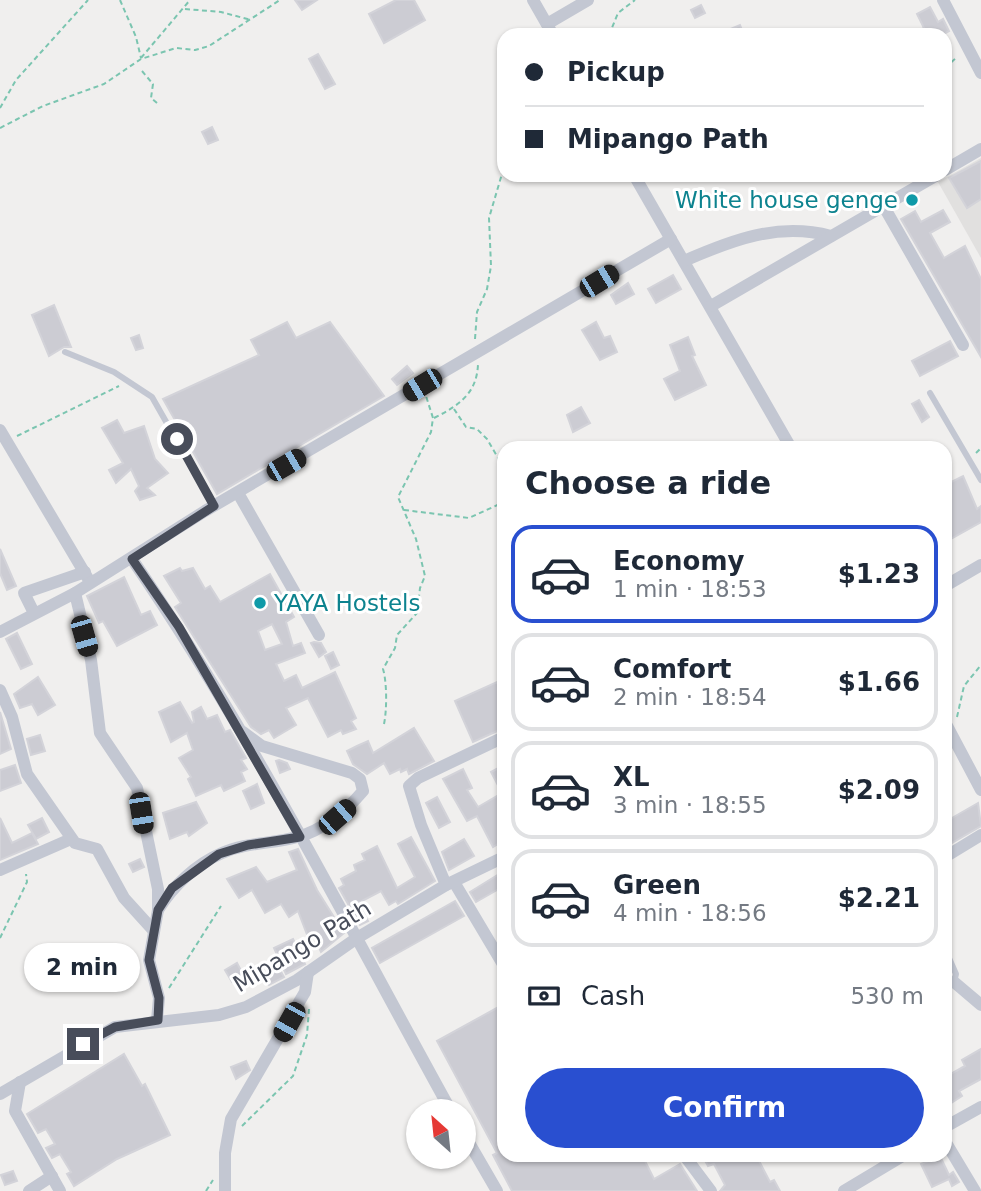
<!DOCTYPE html>
<meta charset="utf-8">
<style>
:root{--surface:#fff;--page:#f6f6f7;--text:#1f2937;--muted:#747a83;--line:#e0e1e3;--accent:#294fd0}
body{margin:0;font-family:"DejaVu Sans",sans-serif;background:var(--page);color:var(--text);height:100vh;display:flex;flex-direction:column;font-size:26px;white-space:nowrap}
*{box-sizing:border-box;margin:0}
p{font-size:23px;color:var(--muted)}
.icon{flex:none;width:38px;height:38px;fill:none;stroke:currentColor;stroke-width:2;stroke-linecap:round;stroke-linejoin:round}
.map{position:relative;flex:1;overflow:hidden}
.panel{position:absolute;left:497px;top:441px;width:455px;height:721px;display:flex;flex-direction:column;background:var(--surface);border-radius:21px;box-shadow:0 2px 5px #0004}
.panel>*{flex:none}
.banner{position:absolute;left:497px;top:28px;width:455px;height:154px;border-radius:21px;box-shadow:0 2px 5px #0004;display:grid;align-content:center;height:154px;padding:0 28px;background:var(--surface)}
.needle{width:46px;rotate:333deg}
.controls{position:absolute;left:406px;top:1099px;display:grid;gap:14px}
.controls a{display:grid;place-items:center;width:70px;height:70px;border-radius:50%;background:var(--surface);box-shadow:0 2px 5px #0004;font-size:35px}
.end{position:absolute;width:32px;height:32px;margin:-16px;border:9px solid #484d5a;background:#fff;box-shadow:0 0 0 4px #fff}
.from{border-radius:50%}
.bubble{position:absolute;height:49px;border-radius:24px;background:var(--surface);box-shadow:0 2px 5px #0004;font-size:23px;font-weight:600;line-height:49px;text-align:center}
.car{position:absolute;width:21px;height:42px;margin:-21px -10px;border-radius:9px;box-shadow:0 0 5px 2px #0007;background:linear-gradient(#222 24%,#8ab4d8 0 40%,#222 0 76%,#8ab4d8 0 86%,#222 0)}
.banner b{display:flex;align-items:center;gap:24px;height:66px;font-size:26px}
.banner b+b{border-top:2px solid var(--line)}
.banner i{width:18px;height:18px;background:var(--text)}
ul{padding:0;list-style:none}
li{display:flex;align-items:center;gap:21px;height:98px;margin:0 14px 10px;padding:0 14px;border:4px solid var(--line);border-radius:21px}
li div{flex:1}
li b{display:block;font-size:26px}
li em{font-style:normal;font-weight:600}
li.selected{border-color:var(--accent)}
li>.icon{width:63px;height:63px;stroke-width:1.5}
h2{padding:0 28px;font-size:32px;line-height:84px}
.pay{display:flex;align-items:center;gap:18px;height:77px;padding:0 28px;font-size:26px}
.pay p{margin-inline-start:auto}
.primary-button{display:flex;gap:14px;margin-top:auto;padding:14px 28px}
.primary-button a{flex:1;height:80px;border-radius:42px;background:var(--accent);color:#fff;font-size:28px;font-weight:600;line-height:80px;text-align:center}
.map>svg:first-child{display:block}
.education{fill:#e1e0df}
.building{fill:#ccccd3;stroke:#d3d3d9;stroke-width:2;fill-rule:evenodd}
.lines{fill:none;stroke-linecap:round;stroke-linejoin:round}
.path{stroke:#7bc5b0;stroke-width:2;stroke-dasharray:5 3.5;stroke-linecap:butt}
.lane{stroke:#c3c7d2;stroke-width:6}
.street{stroke:#c3c7d2;stroke-width:12}
.route{stroke:#484d5a;stroke-width:9}
.culture-dot{fill:#0f9aa8;stroke:#fff;stroke-width:2.5}
.labels{text-anchor:middle;dominant-baseline:central;stroke-width:6;stroke-linejoin:round;paint-order:stroke}
.culture-label{font-size:23px;fill:#0d838f;stroke:#fff;text-anchor:end}
.street-label{font-size:23px;fill:#484d5a;stroke:#fff}
</style>
<div class="map">
<svg width="981" height="1191" viewBox="0 0 981 1191">
<rect width="100%" height="100%" fill="#f0efee"/>
<path class="education" d="M 981,158 L 981,258 L 938,182 Z"/>
<g class="building">
<path d="M 295,0 L 317,0 L 302,10 Z"/>
<path d="M 396,0 L 414,0 L 425,20 L 384,43 L 369,14 Z"/>
<path d="M 701,5 L 705,13 L 695,18 L 691,10 Z"/>
<path d="M 930,7 L 938,22 L 943,19 L 949,31 L 942,35 L 911,35 L 924,28 L 917,14 Z"/>
<path d="M 740,25 L 744,35 L 716,35 Z"/>
<path d="M 318,54 L 335,84 L 325,89 L 309,59 Z"/>
<path d="M 212,127 L 218,140 L 208,144 L 202,132 Z"/>
<path d="M 981,161 L 981,199 L 967,208 L 949,178 Z"/>
<path d="M 943,210 L 950,222 L 930,233 L 944,258 L 965,246 L 981,279 L 981,357 L 901,219 L 915,211 L 921,222 Z"/>
<path d="M 673,275 L 681,289 L 656,303 L 648,289 Z"/>
<path d="M 628,283 L 634,294 L 616,304 L 611,295 Z"/>
<path d="M 54,305 L 71,347 L 64,347 L 49,356 L 32,315 Z"/>
<path d="M 287,322 L 296,338 L 330,322 L 384,396 L 217,494 L 163,399 L 259,355 L 251,340 Z"/>
<path d="M 596,322 L 604,338 L 610,336 L 617,352 L 600,360 L 582,330 Z"/>
<path d="M 139,335 L 143,348 L 136,350 L 131,338 Z"/>
<path d="M 688,337 L 695,355 L 692,356 L 706,385 L 675,400 L 664,379 L 680,371 L 670,345 Z"/>
<path d="M 950,341 L 958,356 L 920,376 L 912,361 Z"/>
<path d="M 407,366 L 413,373 L 397,385 L 392,379 Z"/>
<path d="M 919,400 L 929,417 L 922,422 L 912,404 Z"/>
<path d="M 581,407 L 590,423 L 573,432 L 567,415 Z"/>
<path d="M 117,420 L 124,433 L 144,426 L 155,459 L 168,473 L 147,488 L 155,495 L 140,500 L 135,491 L 139,486 L 131,469 L 116,483 L 109,470 L 123,463 L 102,428 Z"/>
<path d="M 963,476 L 977,509 L 981,506 L 981,522 L 947,541 L 945,485 Z"/>
<path d="M 0,549 L 16,586 L 7,590 L 0,573 Z"/>
<path d="M 180,568 L 182,571 L 193,568 L 205,589 L 210,586 L 220,602 L 270,574 L 294,617 L 286,622 L 293,646 L 301,643 L 305,653 L 276,664 L 284,681 L 296,675 L 302,688 L 335,672 L 356,718 L 351,721 L 356,729 L 343,734 L 341,730 L 328,737 L 308,698 L 286,708 L 296,725 L 274,738 L 269,730 L 261,734 L 251,727 L 175,607 L 181,603 L 164,576 ZM 272,624 L 282,644 L 265,650 L 258,631 Z"/>
<path d="M 124,577 L 141,615 L 150,611 L 157,625 L 117,646 L 103,621 L 99,623 L 87,596 Z"/>
<path d="M 17,633 L 32,664 L 21,669 L 6,639 Z"/>
<path d="M 314,642 L 321,643 L 326,652 L 319,657 L 311,643 Z"/>
<path d="M 333,652 L 339,665 L 331,669 L 325,656 Z"/>
<path d="M 38,677 L 55,705 L 38,715 L 32,704 L 20,708 L 14,694 Z"/>
<path d="M 497,682 L 504,697 L 504,728 L 473,742 L 455,701 Z"/>
<path d="M 180,702 L 192,723 L 194,722 L 192,712 L 201,707 L 207,719 L 217,715 L 225,732 L 230,730 L 246,758 L 241,760 L 247,769 L 241,772 L 245,781 L 224,791 L 221,785 L 196,796 L 188,779 L 191,777 L 179,758 L 193,750 L 187,733 L 171,742 L 159,712 Z"/>
<path d="M 0,712 L 11,749 L 0,754 Z"/>
<path d="M 414,728 L 434,761 L 409,774 L 407,769 L 401,772 L 400,769 L 390,774 L 384,763 L 367,774 L 353,764 L 347,751 L 357,746 L 368,741 L 373,753 Z"/>
<path d="M 40,735 L 45,751 L 31,755 L 27,739 Z"/>
<path d="M 279,760 L 287,763 L 290,769 L 280,773 L 276,761 Z"/>
<path d="M 15,765 L 21,783 L 0,791 L 0,770 Z"/>
<path d="M 504,765 L 504,840 L 493,847 L 477,816 L 467,821 L 443,779 L 463,769 L 472,788 L 467,790 L 478,807 L 502,793 L 491,772 Z"/>
<path d="M 257,784 L 264,803 L 251,809 L 243,791 Z"/>
<path d="M 437,797 L 450,822 L 439,828 L 426,803 Z"/>
<path d="M 196,802 L 207,823 L 189,836 L 187,832 L 170,839 L 163,813 Z"/>
<path d="M 978,803 L 981,826 L 945,847 L 945,822 Z"/>
<path d="M 0,818 L 12,843 L 32,833 L 38,844 L 0,860 Z"/>
<path d="M 42,818 L 49,832 L 36,839 L 28,825 Z"/>
<path d="M 411,837 L 435,881 L 398,904 L 396,901 L 389,905 L 381,891 L 358,903 L 368,921 L 360,925 L 339,888 L 344,885 L 341,879 L 356,871 L 354,865 L 365,860 L 362,854 L 377,846 L 397,888 L 415,877 L 398,844 Z"/>
<path d="M 464,839 L 474,856 L 449,870 L 442,852 Z"/>
<path d="M 298,849 L 317,890 L 344,933 L 321,952 L 313,934 L 308,937 L 298,911 L 289,917 L 281,904 L 265,913 L 252,890 L 239,898 L 227,879 L 256,867 L 267,882 L 297,870 L 289,852 Z"/>
<path d="M 140,859 L 144,867 L 133,872 L 129,864 Z"/>
<path d="M 504,871 L 504,886 L 476,902 L 470,892 Z"/>
<path d="M 455,901 L 464,916 L 380,963 L 372,948 Z"/>
<path d="M 293,939 L 305,964 L 286,974 L 274,948 Z"/>
<path d="M 237,963 L 244,976 L 232,982 L 225,970 Z"/>
<path d="M 280,970 L 284,977 L 269,985 L 265,977 Z"/>
<path d="M 504,1004 L 504,1155 L 656,1155 L 645,1161 L 654,1179 L 680,1164 L 697,1191 L 512,1191 L 493,1155 L 497,1153 L 437,1041 Z"/>
<path d="M 981,1049 L 981,1079 L 959,1091 L 962,1096 L 951,1103 L 945,1093 L 945,1077 L 965,1066 L 962,1060 Z"/>
<path d="M 124,1054 L 142,1086 L 145,1084 L 170,1135 L 117,1159 L 74,1186 L 67,1174 L 71,1172 L 60,1154 L 52,1158 L 46,1148 L 55,1144 L 46,1129 L 38,1133 L 27,1114 Z"/>
<path d="M 246,1061 L 250,1070 L 236,1079 L 231,1067 Z"/>
<path d="M 702,1155 L 756,1155 L 770,1182 L 774,1180 L 780,1191 L 720,1191 L 725,1185 L 714,1164 L 708,1166 Z"/>
<path d="M 935,1158 L 936,1160 L 941,1158 L 949,1175 L 953,1172 L 959,1182 L 952,1186 L 949,1179 L 932,1187 L 921,1164 Z"/>
<path d="M 13,1171 L 17,1181 L 5,1185 L 1,1175 Z"/>
</g>
<g class="lines">
<g class="path">
<path d="M 120,0 L 136,37 L 141,58"/>
<path d="M 185,9 L 221,12 L 251,20"/>
<path d="M 609,35 L 618,13 L 635,0"/>
<path d="M 141,58 L 190,0"/>
<path d="M 945,68 L 957,57"/>
<path d="M 142,71 L 153,84 L 151,98 L 157,103"/>
<path d="M 0,108 L 16,80 L 88,0"/>
<path d="M 0,128 L 43,106 L 104,84 L 141,59 L 176,48 L 195,50 L 209,46 L 280,0"/>
<path d="M 475,339 L 477,312 L 487,289 L 491,266 L 489,218 L 504,167"/>
<path d="M 454,409 L 466,427 L 477,429 L 487,439 L 504,468"/>
<path d="M 434,418 C 458,406 477,394 478,364"/>
<path d="M 17,436 L 119,386"/>
<path d="M 976,453 L 981,448"/>
<path d="M 404,510 L 469,518 L 504,502"/>
<path d="M 957,717 L 964,686 L 981,665"/>
<path d="M 384,724 C 387,710 387,682 383,669 L 395,648 L 397,635 L 417,613 L 420,588 L 425,576 L 416,539 L 398,497 L 431,432 L 433,418 L 426,396"/>
<path d="M 0,938 L 27,882 L 26,874"/>
<path d="M 169,988 L 221,906"/>
<path d="M 242,1126 L 293,1076 L 307,1035 L 309,1009"/>
<path d="M 206,1191 L 213,1180"/>
</g>
<g class="lane">
<path d="M 65,352 L 114,372 L 152,397 L 214,506"/>
<path d="M 930,393 L 981,480"/>
<path d="M 945,949 L 956,974 L 954,982 L 945,991"/>
</g>
<g class="street">
<path d="M 533,0 L 553,35"/>
<path d="M 943,0 L 981,73"/>
<path d="M 547,24 L 588,0"/>
<path d="M 945,170 L 981,149"/>
<path d="M 634,175 L 791,448"/>
<path d="M 883,205 L 963,345"/>
<path d="M 684,261 C 732,240 778,222 831,236"/>
<path d="M 711,306 L 937,175"/>
<path d="M 0,430 L 90,582"/>
<path d="M 238,493 L 319,635"/>
<path d="M 132,559 C 252,734 348,925 451,1111"/>
<path d="M 945,586 L 981,565"/>
<path d="M 75,593 L 91,660 L 100,733 L 137,788 L 158,889 L 158,910 L 149,960 L 159,998 L 157,1020"/>
<path d="M 34,613 L 24,593 L 85,572"/>
<path d="M 0,632 L 75,593 L 205,511 L 671,239"/>
<path d="M 0,690 L 12,717 L 27,774 L 75,843 L 97,849 L 124,898 L 153,930"/>
<path d="M 945,722 L 981,790"/>
<path d="M 945,857 L 981,835"/>
<path d="M 0,870 L 71,839"/>
<path d="M 454,882 L 504,966"/>
<path d="M 446,885 L 421,825 L 409,786 L 418,778 L 504,737"/>
<path d="M 158,910 C 173,886 196,864 222,853 C 246,842 273,844 297,837 C 322,831 347,810 363,791 L 360,779 L 352,773 L 262,746 L 243,732"/>
<path d="M 954,982 L 981,1005"/>
<path d="M 20,1082 L 15,1111 L 60,1191"/>
<path d="M 0,1094 L 115,1027 L 219,1015 L 246,1007 L 297,980 L 357,938 L 446,885 L 504,857"/>
<path d="M 945,1127 L 981,1107"/>
<path d="M 464,1134 L 497,1191"/>
<path d="M 945,1141 L 975,1191"/>
<path d="M 684,1155 L 711,1191"/>
<path d="M 29,1191 L 52,1176"/>
<path d="M 225,1191 L 225,1153 L 231,1119 L 305,992 L 308,972"/>
<path d="M 844,1191 L 904,1155"/>
</g>
</g>
<g class="lines">
<path class="route" d="M 83,1044 L 115,1027 L 158,1020 L 159,998 L 149,960 L 158,910 L 172,888 L 219,854 L 248,845 L 300,837 L 179,627 L 132,559 L 214,506 L 177,439"/>
</g>
<g class="culture-dot">
<circle cx="912" cy="200" r="7"/>
<circle cx="260" cy="603" r="7"/>
</g>
<g class="labels">
<g class="culture-label">
<text x="898" y="200">White house genge</text>
<text x="274" y="603" text-anchor="start">YAYA Hostels</text>
</g>
<g class="street-label">
<text transform="translate(302 946) rotate(-31)">Mipango Path</text>
</g>
</g>
</svg>
<div class="controls">
<a><svg class="needle" viewBox="-14 -14 28 28"><path d="M0-13l5 13h-10z" fill="#e53935"/><path d="M0 13l5-13h-10z" fill="#747a83"/></svg></a>
</div>
<i class="end from" style="left:177px;top:439px"></i>
<i class="end" style="left:83px;top:1044px"></i>
<div class="bubble" style="left:24px;top:943px;width:116px">2 min</div>
<i class="car" style="left:599px;top:281px;rotate:59deg"></i>
<i class="car" style="left:422px;top:385px;rotate:239deg"></i>
<i class="car" style="left:286px;top:465px;rotate:60deg"></i>
<i class="car" style="left:84px;top:636px;rotate:164deg"></i>
<i class="car" style="left:141px;top:813px;rotate:171deg"></i>
<i class="car" style="left:337px;top:817px;rotate:49deg"></i>
<i class="car" style="left:289px;top:1022px;rotate:209deg"></i>
<div class="banner">
<b><i class="from"></i>Pickup</b>
<b><i></i>Mipango Path</b>
</div>
<section class="panel">
<h2>Choose a ride</h2>
<ul>
<li class="selected"><svg class="icon" aria-label="car" viewBox="0 0 24 24"><path d="M5 17H2v-5l4-1 3-4h7l3 4 3 1v5h-3M9 17h6M6 11h13"/><circle cx="7" cy="17" r="2"/><circle cx="17" cy="17" r="2"/></svg><div><b>Economy</b><p>1 min · 18:53</p></div><em>$1.23</em></li>
<li><svg class="icon" aria-label="car" viewBox="0 0 24 24"><path d="M5 17H2v-5l4-1 3-4h7l3 4 3 1v5h-3M9 17h6M6 11h13"/><circle cx="7" cy="17" r="2"/><circle cx="17" cy="17" r="2"/></svg><div><b>Comfort</b><p>2 min · 18:54</p></div><em>$1.66</em></li>
<li><svg class="icon" aria-label="car" viewBox="0 0 24 24"><path d="M5 17H2v-5l4-1 3-4h7l3 4 3 1v5h-3M9 17h6M6 11h13"/><circle cx="7" cy="17" r="2"/><circle cx="17" cy="17" r="2"/></svg><div><b>XL</b><p>3 min · 18:55</p></div><em>$2.09</em></li>
<li><svg class="icon" aria-label="car" viewBox="0 0 24 24"><path d="M5 17H2v-5l4-1 3-4h7l3 4 3 1v5h-3M9 17h6M6 11h13"/><circle cx="7" cy="17" r="2"/><circle cx="17" cy="17" r="2"/></svg><div><b>Green</b><p>4 min · 18:56</p></div><em>$2.21</em></li>
</ul>
<div class="pay"><svg class="icon" aria-label="cash" viewBox="0 0 24 24"><path d="M3 7h18v10H3z"/><circle cx="12" cy="12" r="2"/></svg>Cash<p>530 m</p></div>
<div class="primary-button"><a>Confirm</a></div>
</section>
</div>
